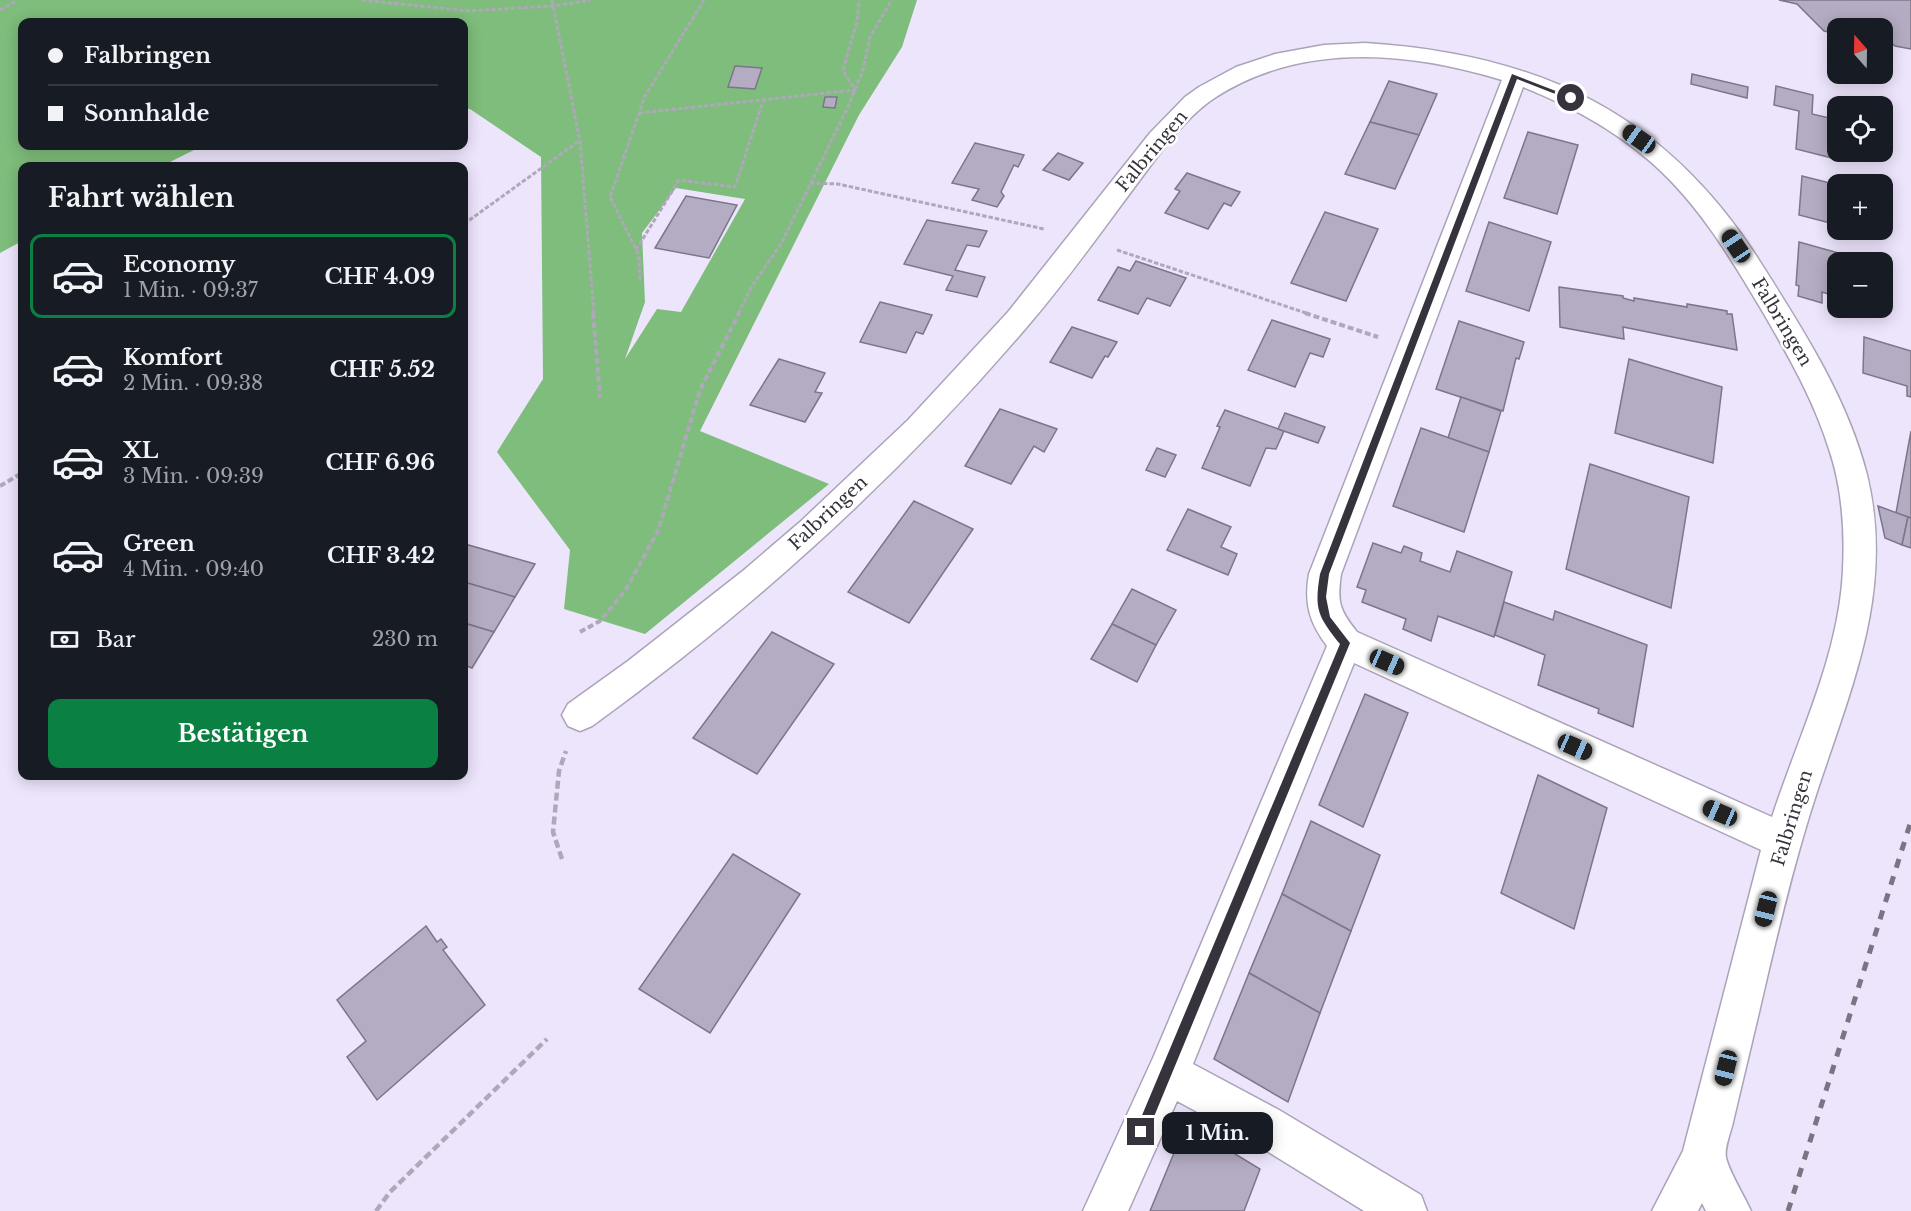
<!DOCTYPE html>
<html lang="de">
<meta charset="utf-8">
<style>
:root{--surface:#171b24;--page:#242831;--text:#f1f3f6;--muted:#9ea1a6;--line:#363941;--accent:#0b8043}
body{margin:0;font-family:"Libre Baskerville",serif;background:var(--page);color:var(--text);height:100vh;display:flex;flex-direction:column;font-size:22px;white-space:nowrap}
*{box-sizing:border-box;margin:0}
p{font-size:20px;color:var(--muted)}
.icon{flex:none;width:33px;height:33px;fill:none;stroke:currentColor;stroke-width:2;stroke-linecap:round;stroke-linejoin:round}
.map{position:relative;flex:1;overflow:hidden}
.sheet{position:absolute;left:18px;top:162px;width:450px;height:618px;display:flex;flex-direction:column;background:var(--surface);border-radius:12px;box-shadow:0 3px 15px #0003}
.sheet>*{flex:none}
.hud{position:absolute;left:18px;top:18px;width:450px;height:132px;border-radius:12px;box-shadow:0 3px 15px #0003;display:grid;align-content:center;height:132px;padding:0 30px;background:var(--surface)}
.needle{width:39px;rotate:340deg}
.controls{position:absolute;left:1827px;top:18px;display:grid;gap:12px}
.controls a{display:grid;place-items:center;width:66px;height:66px;border-radius:12px;background:var(--surface);box-shadow:0 3px 15px #0003;font-size:30px}
.end{position:absolute;width:27px;height:27px;margin:-14px;border:8px solid #36333c;background:#fff;box-shadow:0 0 0 3px #fff}
.from{border-radius:50%}
.bubble{position:absolute;height:42px;border-radius:12px;background:var(--surface);box-shadow:0 3px 15px #0003;font-size:20px;font-weight:800;line-height:42px;text-align:center}
.car{position:absolute;width:18px;height:36px;margin:-18px -9px;border-radius:8px;box-shadow:0 0 4px 2px #0007;background:linear-gradient(#222 24%,#8ab4d8 0 40%,#222 0 76%,#8ab4d8 0 86%,#222 0)}
.hud b{display:flex;align-items:center;gap:21px;height:57px;font-size:22px}
.hud b+b{border-top:2px solid var(--line)}
.hud i{width:15px;height:15px;background:var(--text)}
ul{padding:0;list-style:none}
li{display:flex;align-items:center;gap:18px;height:84px;margin:0 12px 9px;padding:0 18px;border:3px solid transparent;border-radius:12px}
li div{flex:1}
li b{display:block;font-size:22px}
li em{font-style:normal;font-weight:800}
li.active{border-color:var(--accent)}
li>.icon{width:54px;height:54px;stroke-width:1.5}
h2{padding:0 30px;font-size:27px;line-height:72px}
.pay{display:flex;align-items:center;gap:15px;height:66px;padding:0 30px;font-size:22px}
.pay p{margin-inline-start:auto}
.button{display:flex;gap:12px;margin-top:auto;padding:12px 30px}
.button a{flex:1;height:69px;border-radius:12px;background:var(--accent);color:#fff;font-size:24px;font-weight:800;line-height:69px;text-align:center}
.map>svg:first-child{display:block}
.forest{fill:#7ebd7b;fill-rule:evenodd}
.building{fill:#b4acc2;stroke:#7d758a;stroke-width:1.5}
.lines{fill:none;stroke-linecap:round;stroke-linejoin:round}
.minor-casing{stroke:#aba3b9;stroke-width:3}
.path-far2{stroke:#aea8ba;stroke-width:3;stroke-dasharray:4.5 2;stroke-linecap:butt}
.path-far1{stroke:#aea8ba;stroke-width:4;stroke-dasharray:6 3;stroke-linecap:butt}
.path{stroke:#aea8ba;stroke-width:4.5;stroke-dasharray:8 4;stroke-linecap:butt}
.minor{fill:#fff;fill-rule:evenodd}
.rail{stroke:#7a7583;stroke-width:5;stroke-dasharray:9 9;stroke-linecap:butt}
.route{fill:#36333c}
.labels{text-anchor:middle;dominant-baseline:central;stroke-width:5;stroke-linejoin:round;paint-order:stroke}
.street-label{font-size:18px;fill:#36333c;stroke:#fff}
</style>
<div class="map">
<svg width="1911" height="1211" viewBox="0 0 1911 1211">
<rect width="100%" height="100%" fill="#ede5fc"/>
<path class="forest" d="M 0,0 L 917,0 L 902,47 L 859,115 L 700,431 L 829,484 L 645,634 L 564,609 L 570,550 L 497,452 L 543,379 L 541,157 L 470,109 L 464,108 L 464,22 L 22,22 L 22,146 L 202,146 L 162,166 L 22,166 L 22,241 L 0,253 ZM 676,188 L 745,199 L 681,312 L 657,309 L 625,359 L 645,302 L 642,233 Z"/>
<g class="building">
<path d="M 1779,0 L 1911,0 L 1911,49 L 1895,46 L 1882,35 L 1882,28 L 1838,28 L 1838,34 L 1824,31 L 1797,4 Z"/>
<path d="M 735,66 L 762,68 L 755,89 L 728,87 Z"/>
<path d="M 1692,74 L 1748,87 L 1747,98 L 1691,84 Z"/>
<path d="M 1389,81 L 1437,94 L 1419,135 L 1370,122 Z"/>
<path d="M 1776,86 L 1813,95 L 1812,114 L 1838,120 L 1836,159 L 1796,149 L 1799,111 L 1774,105 Z"/>
<path d="M 825,97 L 837,97 L 835,108 L 823,107 Z"/>
<path d="M 1370,122 L 1419,135 L 1395,189 L 1345,174 Z"/>
<path d="M 1528,132 L 1578,145 L 1557,214 L 1504,198 Z"/>
<path d="M 975,143 L 1024,155 L 1018,167 L 1014,165 L 1001,192 L 1004,196 L 997,207 L 972,200 L 979,189 L 952,183 Z"/>
<path d="M 1058,153 L 1083,163 L 1069,180 L 1043,170 Z"/>
<path d="M 1187,173 L 1240,192 L 1231,206 L 1224,203 L 1208,229 L 1165,213 L 1180,191 L 1175,189 Z"/>
<path d="M 1802,176 L 1838,185 L 1838,225 L 1799,215 Z"/>
<path d="M 686,196 L 737,205 L 709,258 L 655,248 Z"/>
<path d="M 1325,212 L 1378,229 L 1346,301 L 1291,283 Z"/>
<path d="M 927,220 L 987,231 L 979,247 L 967,245 L 955,270 L 985,277 L 977,297 L 946,290 L 953,276 L 904,264 Z"/>
<path d="M 1489,222 L 1551,242 L 1529,311 L 1466,291 Z"/>
<path d="M 1799,242 L 1860,259 L 1859,262 L 1838,262 L 1838,297 L 1822,292 L 1822,303 L 1798,296 L 1799,286 L 1796,285 Z"/>
<path d="M 1136,261 L 1186,278 L 1170,306 L 1147,298 L 1138,314 L 1098,300 L 1118,267 L 1130,271 Z"/>
<path d="M 1559,287 L 1623,296 L 1623,298 L 1634,301 L 1634,298 L 1687,307 L 1687,304 L 1727,311 L 1727,314 L 1732,314 L 1737,350 L 1623,327 L 1624,339 L 1560,327 Z"/>
<path d="M 880,302 L 932,315 L 923,334 L 916,332 L 906,353 L 860,342 Z"/>
<path d="M 1272,320 L 1330,339 L 1323,357 L 1310,353 L 1295,387 L 1248,370 Z"/>
<path d="M 1459,321 L 1524,342 L 1519,359 L 1516,358 L 1503,411 L 1436,389 Z"/>
<path d="M 1072,327 L 1117,342 L 1108,357 L 1105,356 L 1092,378 L 1050,362 Z"/>
<path d="M 1864,337 L 1911,351 L 1911,397 L 1907,396 L 1907,386 L 1863,373 Z"/>
<path d="M 779,359 L 825,373 L 815,392 L 822,393 L 805,422 L 750,405 Z"/>
<path d="M 1629,359 L 1722,387 L 1713,463 L 1615,433 Z"/>
<path d="M 1461,397 L 1501,411 L 1489,452 L 1448,438 Z"/>
<path d="M 1000,409 L 1057,429 L 1044,452 L 1034,446 L 1011,484 L 965,466 Z"/>
<path d="M 1225,410 L 1284,431 L 1276,449 L 1266,448 L 1250,486 L 1202,468 L 1220,427 L 1217,426 Z"/>
<path d="M 1285,413 L 1325,427 L 1318,443 L 1278,429 Z"/>
<path d="M 1421,428 L 1489,452 L 1464,532 L 1393,506 Z"/>
<path d="M 1911,431 L 1911,518 L 1896,513 Z"/>
<path d="M 1157,448 L 1176,455 L 1165,477 L 1146,470 Z"/>
<path d="M 1590,464 L 1689,497 L 1671,608 L 1566,569 Z"/>
<path d="M 914,501 L 973,529 L 909,623 L 848,592 Z"/>
<path d="M 1878,506 L 1908,517 L 1902,545 L 1885,538 Z"/>
<path d="M 1188,509 L 1231,527 L 1221,547 L 1237,554 L 1228,575 L 1167,550 Z"/>
<path d="M 1908,517 L 1911,518 L 1911,548 L 1902,545 Z"/>
<path d="M 1373,543 L 1401,553 L 1404,546 L 1422,553 L 1420,561 L 1450,572 L 1457,551 L 1512,572 L 1494,637 L 1438,616 L 1431,641 L 1403,629 L 1406,619 L 1362,602 L 1366,590 L 1357,587 Z"/>
<path d="M 465,544 L 535,564 L 515,597 L 464,582 Z"/>
<path d="M 464,582 L 515,597 L 494,632 L 464,623 Z"/>
<path d="M 1132,589 L 1176,610 L 1156,645 L 1112,624 Z"/>
<path d="M 1504,602 L 1553,620 L 1555,611 L 1647,645 L 1633,727 L 1598,713 L 1599,709 L 1538,685 L 1545,655 L 1495,635 Z"/>
<path d="M 464,623 L 494,632 L 472,668 L 464,665 Z"/>
<path d="M 1112,624 L 1156,645 L 1137,682 L 1091,659 Z"/>
<path d="M 772,632 L 834,664 L 757,774 L 693,738 Z"/>
<path d="M 1365,694 L 1408,713 L 1363,827 L 1319,805 Z"/>
<path d="M 1538,775 L 1607,808 L 1574,929 L 1501,893 Z"/>
<path d="M 1311,821 L 1380,855 L 1351,931 L 1282,894 Z"/>
<path d="M 733,854 L 800,894 L 710,1033 L 639,989 Z"/>
<path d="M 1282,894 L 1351,931 L 1320,1013 L 1249,973 Z"/>
<path d="M 426,926 L 437,942 L 441,939 L 447,947 L 443,950 L 485,1005 L 377,1100 L 347,1057 L 366,1041 L 337,1000 Z"/>
<path d="M 1249,973 L 1320,1013 L 1288,1102 L 1214,1059 Z"/>
<path d="M 1186,1124 L 1260,1169 L 1244,1211 L 1150,1211 Z"/>
</g>
<g class="lines">
<g class="minor-casing">
<path id="minor" d="M 1365,43 C 1536,54 1662,110 1757,257 C 1800,325 1847,396 1867,475 C 1898,602 1841,708 1806,827 C 1787,890 1772,956 1757,1021 C 1749,1054 1741,1088 1733,1122 C 1731,1132 1724,1148 1726,1157 C 1728,1170 1745,1197 1751,1211 L 1706,1211 L 1702,1203 L 1698,1211 L 1652,1211 L 1683,1151 L 1761,850 L 1354,663 L 1193,1064 L 1279,1110 L 1421,1195 L 1427,1211 L 1364,1211 L 1249,1140 L 1177,1101 L 1128,1211 L 1083,1211 L 1153,1058 L 1327,646 C 1309,622 1304,603 1309,574 L 1502,80 C 1408,51 1302,42 1216,97 C 1197,109 1181,127 1167,144 C 1120,205 1076,270 1026,328 C 897,479 752,610 592,726 L 580,731 L 568,726 L 562,715 L 568,704 L 628,661 L 744,570 L 800,522 L 908,420 L 1008,312 L 1150,133 L 1185,97 L 1199,87 L 1236,67 L 1275,54 L 1324,45 ZM 1523,87 C 1570,106 1612,128 1651,162 C 1699,204 1732,260 1764,314 C 1789,357 1814,401 1829,449 C 1842,487 1845,529 1843,570 C 1839,656 1798,737 1772,817 L 1357,632 C 1339,610 1337,602 1341,574 Z"/>
</g>
<g class="path-far2">
<path d="M 362,0 L 469,11 L 553,6 L 591,0"/>
<path d="M 552,0 L 580,141 L 594,314"/>
<path d="M 0,10 L 18,0"/>
<path d="M 639,113 L 855,90 L 843,70 L 857,21 L 859,0"/>
<path d="M 810,183 L 838,184 L 1044,229"/>
<path d="M 464,224 L 579,141"/>
<path d="M 636,250 L 679,180 L 735,187 L 763,101"/>
<path d="M 1117,250 L 1309,314"/>
<path d="M 640,280 L 639,255 L 610,197 L 645,96 L 704,0"/>
<path d="M 738,314 L 752,286 L 781,244 L 847,109 L 863,70 L 870,37 L 892,0"/>
</g>
<g class="path-far1">
<path d="M 593,313 L 600,397"/>
<path d="M 1305,313 L 1378,337"/>
<path d="M 0,486 L 22,473"/>
<path d="M 580,632 L 600,621 L 625,591 L 658,531 L 700,390 L 739,313"/>
</g>
<g class="path">
<path d="M 562,859 L 553,832 L 559,771 L 566,751"/>
<path d="M 376,1211 L 390,1192 L 547,1039"/>
</g>
<use href="#minor" class="minor"/>
<path class="rail" d="M 1788,1211 L 1911,821"/>
</g>
<path class="route" d="M 1512,74 L 1574,98 L 1568,99 L 1517,79 L 1329,574 L 1326,597 L 1330,617 L 1350,643 L 1146,1136 L 1141,1138 L 1137,1136 L 1135,1132 L 1340,644 C 1318,616 1314,610 1320,574 Z"/>
<g class="labels">
<g class="street-label">
<text transform="translate(1152 151) rotate(-50)">Falbringen</text>
<text transform="translate(1782 322) rotate(59)">Falbringen</text>
<text transform="translate(828 513) rotate(-43)">Falbringen</text>
<text transform="translate(1792 818) rotate(-73)">Falbringen</text>
</g>
</g>
</svg>
<div class="controls">
<a><svg class="needle" viewBox="-14 -14 28 28"><path d="M0-13l5 13h-10z" fill="#e53935"/><path d="M0 13l5-13h-10z" fill="#9ea1a6"/></svg></a>
<a><svg class="icon" aria-label="locate" viewBox="0 0 24 24"><circle cx="12" cy="12" r="6"/><path d="M12 2v4M12 18v4M2 12h4M18 12h4"/></svg></a>
<a>+</a>
<a>−</a>
</div>
<i class="end from" style="left:1571px;top:98px"></i>
<i class="end" style="left:1141px;top:1132px"></i>
<div class="bubble" style="left:1162px;top:1112px;width:111px">1 Min.</div>
<i class="car" style="left:1639px;top:139px;rotate:305deg"></i>
<i class="car" style="left:1736px;top:246px;rotate:326deg"></i>
<i class="car" style="left:1387px;top:662px;rotate:114deg"></i>
<i class="car" style="left:1575px;top:747px;rotate:114deg"></i>
<i class="car" style="left:1720px;top:813px;rotate:294deg"></i>
<i class="car" style="left:1766px;top:909px;rotate:194deg"></i>
<i class="car" style="left:1726px;top:1068px;rotate:194deg"></i>
<div class="hud">
<b><i class="from"></i>Falbringen</b>
<b><i></i>Sonnhalde</b>
</div>
<section class="sheet">
<h2>Fahrt wählen</h2>
<ul>
<li class="active"><svg class="icon" aria-label="car" viewBox="0 0 24 24"><path d="M5 17H2v-5l4-1 3-4h7l3 4 3 1v5h-3M9 17h6M6 11h13"/><circle cx="7" cy="17" r="2"/><circle cx="17" cy="17" r="2"/></svg><div><b>Economy</b><p>1 Min. · 09:37</p></div><em>CHF 4.09</em></li>
<li><svg class="icon" aria-label="car" viewBox="0 0 24 24"><path d="M5 17H2v-5l4-1 3-4h7l3 4 3 1v5h-3M9 17h6M6 11h13"/><circle cx="7" cy="17" r="2"/><circle cx="17" cy="17" r="2"/></svg><div><b>Komfort</b><p>2 Min. · 09:38</p></div><em>CHF 5.52</em></li>
<li><svg class="icon" aria-label="car" viewBox="0 0 24 24"><path d="M5 17H2v-5l4-1 3-4h7l3 4 3 1v5h-3M9 17h6M6 11h13"/><circle cx="7" cy="17" r="2"/><circle cx="17" cy="17" r="2"/></svg><div><b>XL</b><p>3 Min. · 09:39</p></div><em>CHF 6.96</em></li>
<li><svg class="icon" aria-label="car" viewBox="0 0 24 24"><path d="M5 17H2v-5l4-1 3-4h7l3 4 3 1v5h-3M9 17h6M6 11h13"/><circle cx="7" cy="17" r="2"/><circle cx="17" cy="17" r="2"/></svg><div><b>Green</b><p>4 Min. · 09:40</p></div><em>CHF 3.42</em></li>
</ul>
<div class="pay"><svg class="icon" aria-label="cash" viewBox="0 0 24 24"><path d="M3 7h18v10H3z"/><circle cx="12" cy="12" r="2"/></svg>Bar<p>230 m</p></div>
<div class="button"><a>Bestätigen</a></div>
</section>
</div>
